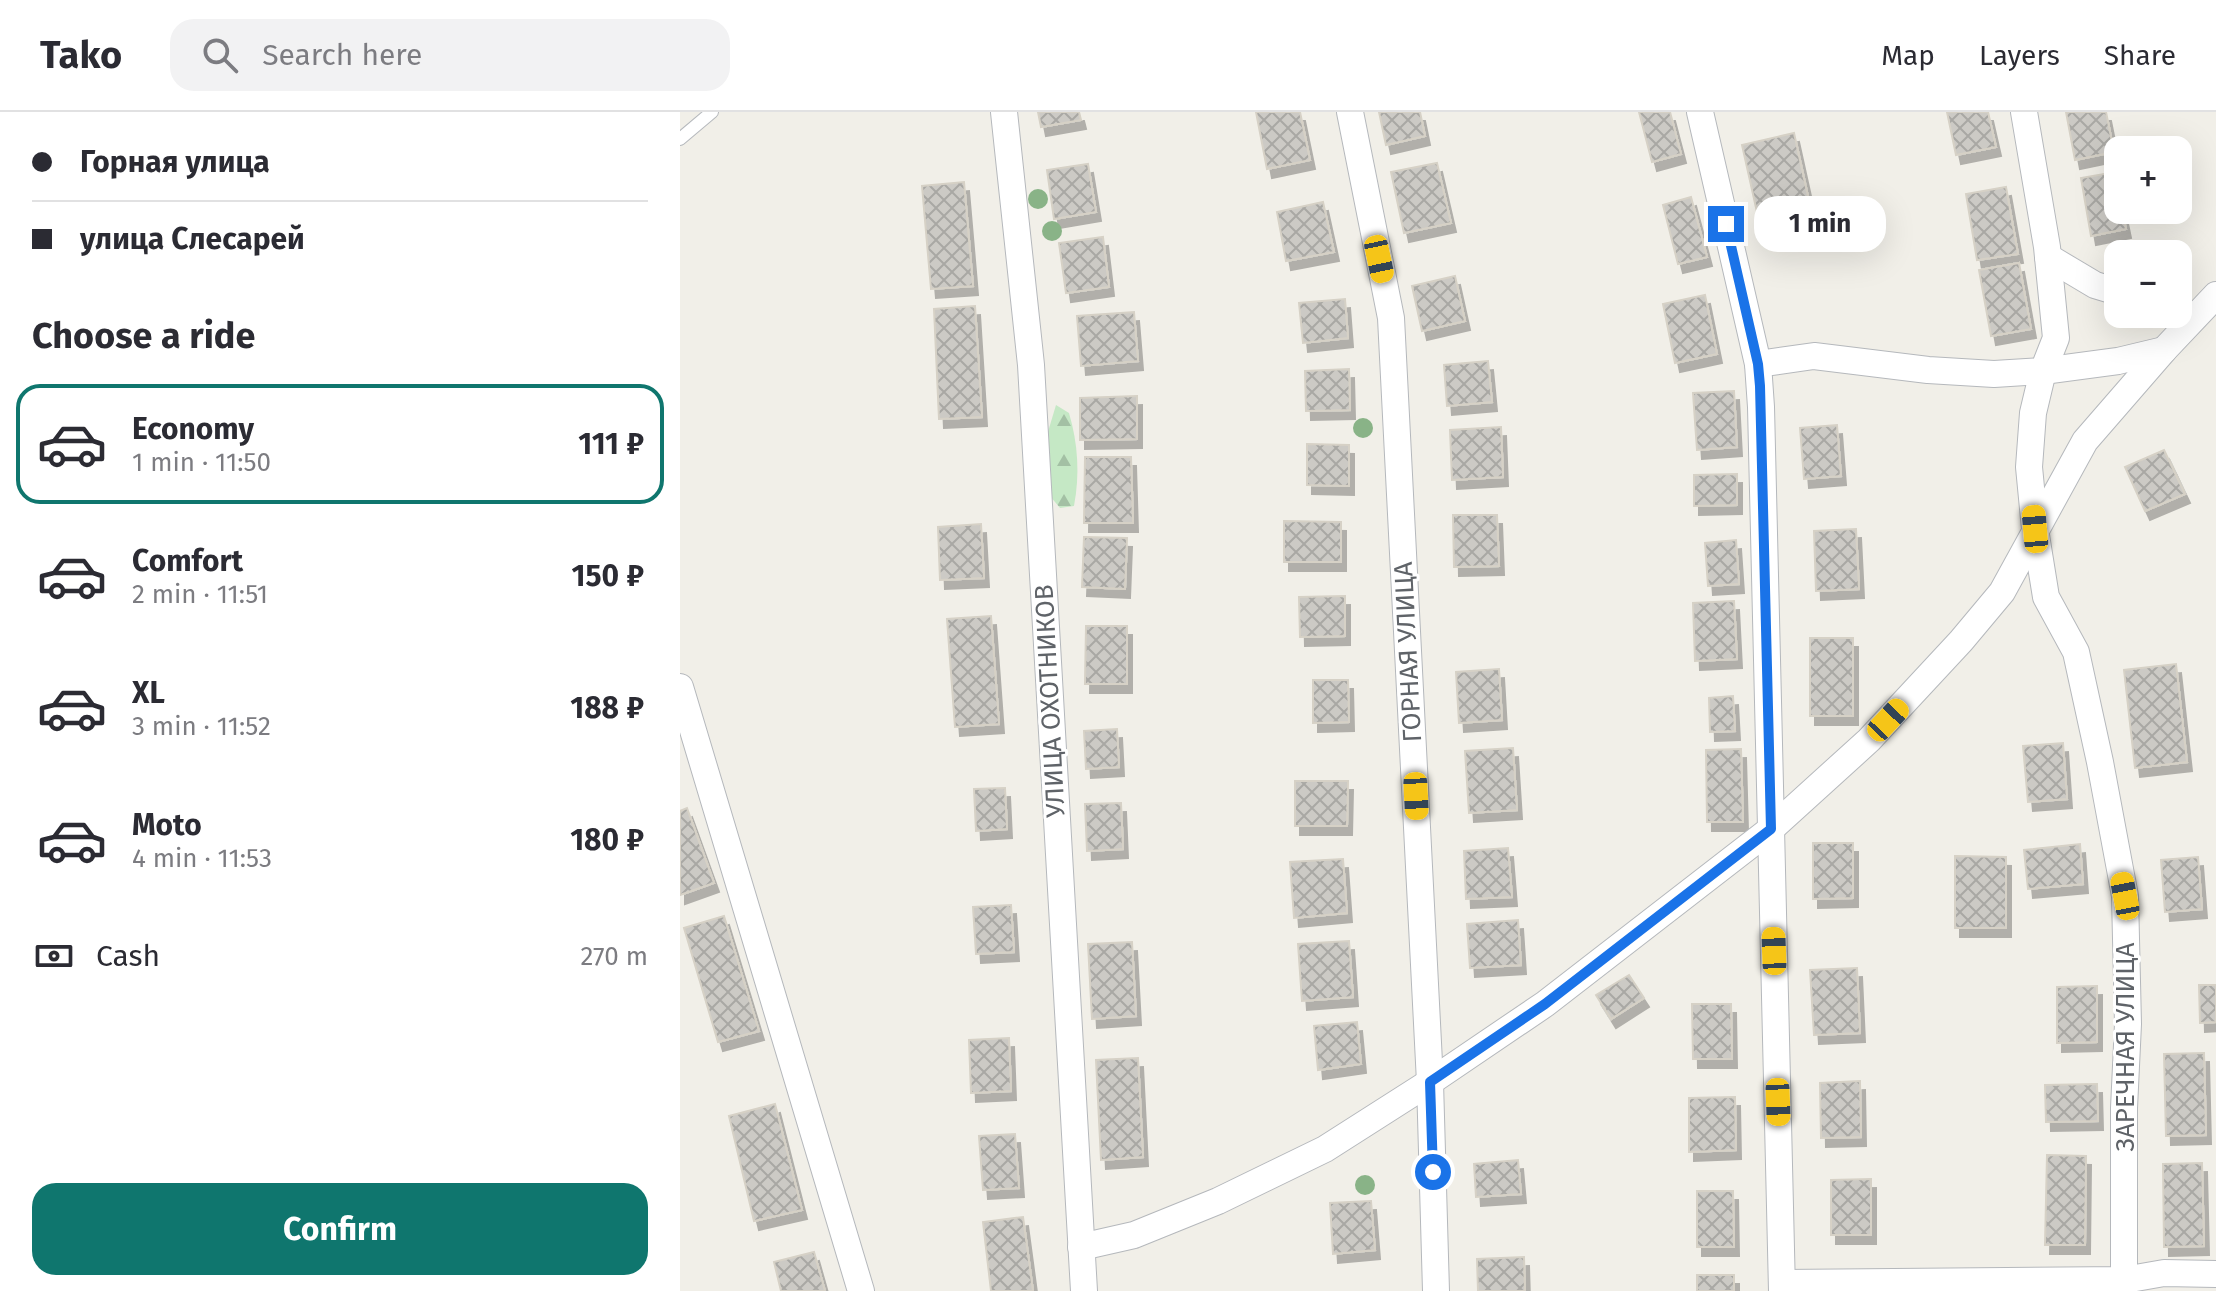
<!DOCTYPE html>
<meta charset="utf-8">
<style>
:root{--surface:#fff;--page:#f2f2f3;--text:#2b2b33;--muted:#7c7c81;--line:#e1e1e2;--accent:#0f766e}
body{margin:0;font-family:"Fira Sans",sans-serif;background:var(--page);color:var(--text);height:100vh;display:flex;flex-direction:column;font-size:30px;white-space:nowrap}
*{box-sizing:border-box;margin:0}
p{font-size:26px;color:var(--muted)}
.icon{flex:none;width:44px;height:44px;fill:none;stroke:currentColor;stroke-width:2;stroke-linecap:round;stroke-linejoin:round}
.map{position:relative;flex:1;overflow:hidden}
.details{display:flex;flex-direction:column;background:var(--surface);width:680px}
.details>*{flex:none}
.top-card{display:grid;align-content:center;height:176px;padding:0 32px;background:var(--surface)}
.fabs{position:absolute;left:1424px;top:24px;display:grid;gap:16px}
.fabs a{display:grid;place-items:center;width:88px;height:88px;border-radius:16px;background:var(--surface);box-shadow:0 8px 32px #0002;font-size:40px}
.end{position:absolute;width:36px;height:36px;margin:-18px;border:10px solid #1a73e8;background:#fff;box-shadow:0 0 0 4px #fff}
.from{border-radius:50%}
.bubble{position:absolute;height:56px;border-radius:24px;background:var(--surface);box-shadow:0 8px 32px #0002;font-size:26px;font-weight:700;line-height:56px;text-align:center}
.car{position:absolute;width:24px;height:48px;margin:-24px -12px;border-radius:10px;box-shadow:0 0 6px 2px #0007;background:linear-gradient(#f5c518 24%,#345 0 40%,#f5c518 0 76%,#345 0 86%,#f5c518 0)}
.top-card b{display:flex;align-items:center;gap:28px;height:76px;font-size:30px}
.top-card b+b{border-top:2px solid var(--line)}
.top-card i{width:20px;height:20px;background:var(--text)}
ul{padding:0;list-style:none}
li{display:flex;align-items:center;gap:24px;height:120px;margin:0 16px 12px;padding:0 16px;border:4px solid transparent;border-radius:24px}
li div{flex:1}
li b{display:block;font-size:30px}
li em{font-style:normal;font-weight:700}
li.active{border-color:var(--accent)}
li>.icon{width:72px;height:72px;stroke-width:1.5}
h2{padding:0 32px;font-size:36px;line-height:96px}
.pay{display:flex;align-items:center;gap:20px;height:88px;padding:0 32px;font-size:30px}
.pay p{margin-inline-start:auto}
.action{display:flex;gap:16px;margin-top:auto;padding:16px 32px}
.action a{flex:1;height:92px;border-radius:24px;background:var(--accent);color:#fff;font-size:32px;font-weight:700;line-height:92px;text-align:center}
header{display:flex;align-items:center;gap:48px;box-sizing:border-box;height:112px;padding:0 40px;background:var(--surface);border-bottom:2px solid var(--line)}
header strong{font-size:38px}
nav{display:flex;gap:44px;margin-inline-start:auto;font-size:28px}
.search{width:560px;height:72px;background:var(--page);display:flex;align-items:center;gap:20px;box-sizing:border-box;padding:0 28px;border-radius:24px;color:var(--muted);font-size:30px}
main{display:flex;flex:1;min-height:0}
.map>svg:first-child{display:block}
.forest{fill:url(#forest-firs)}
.building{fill:url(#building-cross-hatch);stroke:#d6d1c6;stroke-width:2;filter:url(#shadow)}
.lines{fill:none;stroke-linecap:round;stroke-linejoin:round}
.service-casing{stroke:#b5b8bc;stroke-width:14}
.minor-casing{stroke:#b5b8bc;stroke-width:28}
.service{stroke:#fff;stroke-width:12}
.minor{stroke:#fff;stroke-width:26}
.tree{fill:#89b387}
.route{stroke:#1a73e8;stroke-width:10}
.labels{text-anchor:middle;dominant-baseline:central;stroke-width:6;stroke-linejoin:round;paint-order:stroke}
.street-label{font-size:26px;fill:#5f6368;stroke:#fff}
</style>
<header>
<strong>Tako</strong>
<div class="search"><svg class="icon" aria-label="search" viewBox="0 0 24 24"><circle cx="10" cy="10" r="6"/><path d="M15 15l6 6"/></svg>Search here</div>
<nav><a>Map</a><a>Layers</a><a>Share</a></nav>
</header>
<main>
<section class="details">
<div class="top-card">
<b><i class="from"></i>Горная улица</b>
<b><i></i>улица Слесарей</b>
</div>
<h2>Choose a ride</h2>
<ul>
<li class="active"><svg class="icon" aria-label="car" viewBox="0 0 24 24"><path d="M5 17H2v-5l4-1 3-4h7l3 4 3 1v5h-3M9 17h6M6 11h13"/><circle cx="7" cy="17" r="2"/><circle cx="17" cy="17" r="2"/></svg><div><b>Economy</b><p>1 min · 11:50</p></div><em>111 ₽</em></li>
<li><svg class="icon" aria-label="car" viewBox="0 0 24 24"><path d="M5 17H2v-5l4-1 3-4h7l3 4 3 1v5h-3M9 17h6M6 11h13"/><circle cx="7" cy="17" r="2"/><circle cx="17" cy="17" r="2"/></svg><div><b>Comfort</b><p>2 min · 11:51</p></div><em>150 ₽</em></li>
<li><svg class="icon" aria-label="car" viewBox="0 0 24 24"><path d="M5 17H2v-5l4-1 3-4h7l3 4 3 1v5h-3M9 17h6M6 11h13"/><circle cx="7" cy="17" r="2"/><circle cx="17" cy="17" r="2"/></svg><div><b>XL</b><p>3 min · 11:52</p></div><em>188 ₽</em></li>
<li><svg class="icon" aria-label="car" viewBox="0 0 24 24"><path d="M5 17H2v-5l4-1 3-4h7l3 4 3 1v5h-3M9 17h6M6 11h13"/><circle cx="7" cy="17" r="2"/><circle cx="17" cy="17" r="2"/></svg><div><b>Moto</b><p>4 min · 11:53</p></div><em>180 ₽</em></li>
</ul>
<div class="pay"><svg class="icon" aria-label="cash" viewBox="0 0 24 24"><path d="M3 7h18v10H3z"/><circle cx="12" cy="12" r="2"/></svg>Cash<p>270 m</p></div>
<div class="action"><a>Confirm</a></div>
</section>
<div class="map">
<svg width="1536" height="1179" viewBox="0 0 1536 1179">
<defs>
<pattern id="forest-firs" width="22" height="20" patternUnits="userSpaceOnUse" patternTransform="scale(2)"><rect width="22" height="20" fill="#c5e8c5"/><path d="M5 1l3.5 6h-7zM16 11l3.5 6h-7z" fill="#a3c0a4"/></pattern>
<pattern id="building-cross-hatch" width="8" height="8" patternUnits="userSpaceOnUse" patternTransform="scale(2)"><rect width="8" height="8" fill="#cccac5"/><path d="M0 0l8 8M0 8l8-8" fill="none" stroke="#a9a8a4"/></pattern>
<filter id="shadow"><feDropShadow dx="5" dy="9" stdDeviation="0" flood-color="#0004"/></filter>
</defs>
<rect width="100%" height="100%" fill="#f1efe8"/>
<path class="forest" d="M 376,293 L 389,301 C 398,332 400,362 394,394 L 380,396 L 370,384 L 367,323 Z"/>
<g class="building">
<path d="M 358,0 L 399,0 L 401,8 L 361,15 Z"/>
<path d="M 576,0 L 620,0 L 630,48 L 587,57 Z"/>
<path d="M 699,0 L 740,0 L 745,24 L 706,33 Z"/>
<path d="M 959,0 L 990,0 L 1001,42 L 972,50 Z"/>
<path d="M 1267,0 L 1308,0 L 1316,35 L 1276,43 Z"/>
<path d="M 1386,0 L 1426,0 L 1434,40 L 1395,48 Z"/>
<path d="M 1114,21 L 1133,107 L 1081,118 L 1062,33 Z"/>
<path d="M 757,51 L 771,111 L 724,121 L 711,60 Z"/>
<path d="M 408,52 L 416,100 L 374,107 L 367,58 Z"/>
<path d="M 1436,60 L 1438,98 L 1442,98 L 1446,117 L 1411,124 L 1401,66 Z"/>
<path d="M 284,70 L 293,174 L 251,177 L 242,74 Z"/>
<path d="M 1326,75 L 1338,142 L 1297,148 L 1286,82 Z"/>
<path d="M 1011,85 L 1027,145 L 998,152 L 983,93 Z"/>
<path d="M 643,90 L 654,140 L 606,149 L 597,100 Z"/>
<path d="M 423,125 L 429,175 L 386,181 L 379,131 Z"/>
<path d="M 1339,151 L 1351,217 L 1311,224 L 1299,158 Z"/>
<path d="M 775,164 L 785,209 L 742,219 L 732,174 Z"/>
<path d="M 1025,183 L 1037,242 L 995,251 L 983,192 Z"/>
<path d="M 665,187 L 668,226 L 623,231 L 619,191 Z"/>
<path d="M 295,194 L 302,305 L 259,307 L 254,197 Z"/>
<path d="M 454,200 L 458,249 L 401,254 L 397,204 Z"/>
<path d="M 808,249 L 812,290 L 767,294 L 764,253 Z"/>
<path d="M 669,257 L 670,298 L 626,299 L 625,259 Z"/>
<path d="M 1054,279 L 1057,335 L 1017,338 L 1013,281 Z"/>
<path d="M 457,284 L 457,327 L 400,328 L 400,286 Z"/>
<path d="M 1157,313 L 1161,364 L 1124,367 L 1120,316 Z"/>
<path d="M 821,315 L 823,365 L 772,368 L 770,318 Z"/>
<path d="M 627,332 L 669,333 L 669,374 L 627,373 Z"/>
<path d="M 1484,338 L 1505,382 L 1465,399 L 1445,355 Z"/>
<path d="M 405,345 L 451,345 L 453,411 L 404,411 Z"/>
<path d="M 1057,362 L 1057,393 L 1014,394 L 1014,363 Z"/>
<path d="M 773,403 L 817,403 L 819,454 L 774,455 Z"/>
<path d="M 604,409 L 661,410 L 661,450 L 604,450 Z"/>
<path d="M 301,412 L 304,466 L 260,468 L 258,415 Z"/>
<path d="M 1176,417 L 1179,477 L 1136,479 L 1134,419 Z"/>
<path d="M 404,425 L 447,426 L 445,477 L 402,475 Z"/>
<path d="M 1056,428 L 1059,472 L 1028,474 L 1025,431 Z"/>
<path d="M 665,484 L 665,524 L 620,525 L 619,485 Z"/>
<path d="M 1054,489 L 1057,547 L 1015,549 L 1013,491 Z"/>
<path d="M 311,504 L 319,612 L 275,615 L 267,507 Z"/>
<path d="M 406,514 L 447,514 L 447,572 L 405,572 Z"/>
<rect x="1130" y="526" width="43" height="78"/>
<path d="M 1496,552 L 1507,650 L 1455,656 L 1444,558 Z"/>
<path d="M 819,557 L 822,608 L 779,611 L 776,560 Z"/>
<path d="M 633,568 L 668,568 L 669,610 L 633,611 Z"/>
<path d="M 1053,584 L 1055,619 L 1030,620 L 1029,586 Z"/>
<path d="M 437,617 L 439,655 L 406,657 L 404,619 Z"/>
<path d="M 1383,631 L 1387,687 L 1348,690 L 1343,634 Z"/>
<path d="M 833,636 L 837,698 L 789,701 L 785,639 Z"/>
<path d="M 1061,637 L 1063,710 L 1027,710 L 1026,638 Z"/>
<path d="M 615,669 L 668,669 L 667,714 L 615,714 Z"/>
<path d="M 325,676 L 327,717 L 296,719 L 294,677 Z"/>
<path d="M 441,691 L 443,737 L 407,739 L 405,692 Z"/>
<path d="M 7,696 L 34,771 L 0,783 L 0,699 Z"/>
<path d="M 1133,731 L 1173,731 L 1173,786 L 1133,787 Z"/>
<path d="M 1400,732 L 1403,772 L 1348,777 L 1344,738 Z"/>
<path d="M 828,736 L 832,785 L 786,787 L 784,739 Z"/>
<path d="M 1275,744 L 1326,745 L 1326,816 L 1275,816 Z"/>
<path d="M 1518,745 L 1522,797 L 1485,800 L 1481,748 Z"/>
<path d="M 663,747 L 667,801 L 614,806 L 610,750 Z"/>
<path d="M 331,793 L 334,840 L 296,842 L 293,795 Z"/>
<path d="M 44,804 L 79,919 L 38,930 L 4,816 Z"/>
<path d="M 838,808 L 841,853 L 790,856 L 787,812 Z"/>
<path d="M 669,829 L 673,885 L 622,889 L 618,832 Z"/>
<path d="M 452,830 L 456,904 L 412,907 L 408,832 Z"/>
<path d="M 1177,856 L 1180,921 L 1134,923 L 1130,858 Z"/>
<path d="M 949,863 L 964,886 L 931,907 L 916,883 Z"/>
<path d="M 1519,873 L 1536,873 L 1536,910 L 1520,911 Z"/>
<path d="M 1417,874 L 1417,930 L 1377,931 L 1377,875 Z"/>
<path d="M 1012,892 L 1051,892 L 1052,947 L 1013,947 Z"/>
<path d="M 677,910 L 681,952 L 638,958 L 634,914 Z"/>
<path d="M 329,926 L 331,979 L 291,981 L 289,928 Z"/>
<path d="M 1524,941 L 1526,1023 L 1486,1024 L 1484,942 Z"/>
<path d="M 458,946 L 463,1045 L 421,1048 L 416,948 Z"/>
<path d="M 1180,969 L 1181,1025 L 1141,1026 L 1140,971 Z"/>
<path d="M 1417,972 L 1418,1009 L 1366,1010 L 1365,973 Z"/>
<path d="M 1055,985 L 1056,1038 L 1009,1040 L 1009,986 Z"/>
<path d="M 95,992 L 122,1098 L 74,1109 L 49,1004 Z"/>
<path d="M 335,1022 L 339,1076 L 303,1078 L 299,1024 Z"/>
<path d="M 1367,1043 L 1406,1044 L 1405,1133 L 1365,1133 Z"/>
<path d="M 838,1048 L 841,1082 L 796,1085 L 794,1052 Z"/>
<path d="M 1522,1051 L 1524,1134 L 1484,1135 L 1483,1052 Z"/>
<path d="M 1191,1067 L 1191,1123 L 1151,1123 L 1151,1068 Z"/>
<path d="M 1017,1079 L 1053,1079 L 1054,1135 L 1017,1135 Z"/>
<path d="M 691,1089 L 695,1138 L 653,1142 L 650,1091 Z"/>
<path d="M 343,1105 L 353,1179 L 311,1179 L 303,1110 Z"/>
<path d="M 134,1140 L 145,1179 L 101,1179 L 94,1150 Z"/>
<path d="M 844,1145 L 845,1179 L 798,1179 L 797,1147 Z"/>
<rect x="1017" y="1163" width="37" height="16"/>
</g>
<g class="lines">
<g class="service-casing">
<path id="service" d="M 0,27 L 32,0"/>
</g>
<g class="minor-casing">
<g id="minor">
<path d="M 324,0 L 351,253 L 404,1179"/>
<path d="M 670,0 L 711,206 L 750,970 L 756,1179"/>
<path d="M 1020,0 L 1078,252 L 1081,295 L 1102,1179"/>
<path d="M 1344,0 L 1367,135 L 1376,226 L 1363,259 L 1353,301 L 1349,355 L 1355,417 L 1366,485 L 1396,540 L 1420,650 L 1445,784 L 1448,912 L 1444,996 L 1444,1179"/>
<path d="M 1368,145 L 1415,173 L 1438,180"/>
<path d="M 1078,252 L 1134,244 L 1248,258 L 1314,262 L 1363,259 L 1438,249 L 1484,238"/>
<path d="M 0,575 L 181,1179"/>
<path d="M 401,1135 L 454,1123 L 538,1089 L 645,1037 L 750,970 L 865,892 L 1091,717 L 1189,628 L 1281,529 L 1322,480 L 1405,329 L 1484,238 L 1536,183"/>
<path d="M 1102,1171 L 1444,1168 L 1484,1161 L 1536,1162"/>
</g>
</g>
<use href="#service" class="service"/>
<use href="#minor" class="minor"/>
</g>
<g class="tree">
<circle cx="358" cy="87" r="10"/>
<circle cx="372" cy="119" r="10"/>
<circle cx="683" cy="316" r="10"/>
<circle cx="685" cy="1073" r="10"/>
</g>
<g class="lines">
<path class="route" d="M 753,1060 L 750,970 L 865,892 L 1091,717 L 1080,274 L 1078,252 L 1046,112"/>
</g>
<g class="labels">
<g class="street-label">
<text transform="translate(728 540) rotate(-93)">ГОРНАЯ УЛИЦА</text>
<text transform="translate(370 589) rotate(-93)">УЛИЦА ОХОТНИКОВ</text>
<text transform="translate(1445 935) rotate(-90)">ЗАРЕЧНАЯ УЛИЦА</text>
</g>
</g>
</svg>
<div class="fabs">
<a>+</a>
<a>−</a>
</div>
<i class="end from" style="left:753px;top:1060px"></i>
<i class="end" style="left:1046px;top:112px"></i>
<div class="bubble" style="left:1074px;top:84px;width:132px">1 min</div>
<i class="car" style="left:699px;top:147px;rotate:168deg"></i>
<i class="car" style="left:1355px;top:417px;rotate:355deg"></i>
<i class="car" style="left:1208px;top:608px;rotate:43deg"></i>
<i class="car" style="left:736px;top:684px;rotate:177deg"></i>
<i class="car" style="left:1445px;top:784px;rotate:349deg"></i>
<i class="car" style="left:1094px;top:839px;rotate:358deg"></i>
<i class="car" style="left:1098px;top:990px;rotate:178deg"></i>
</div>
</main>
